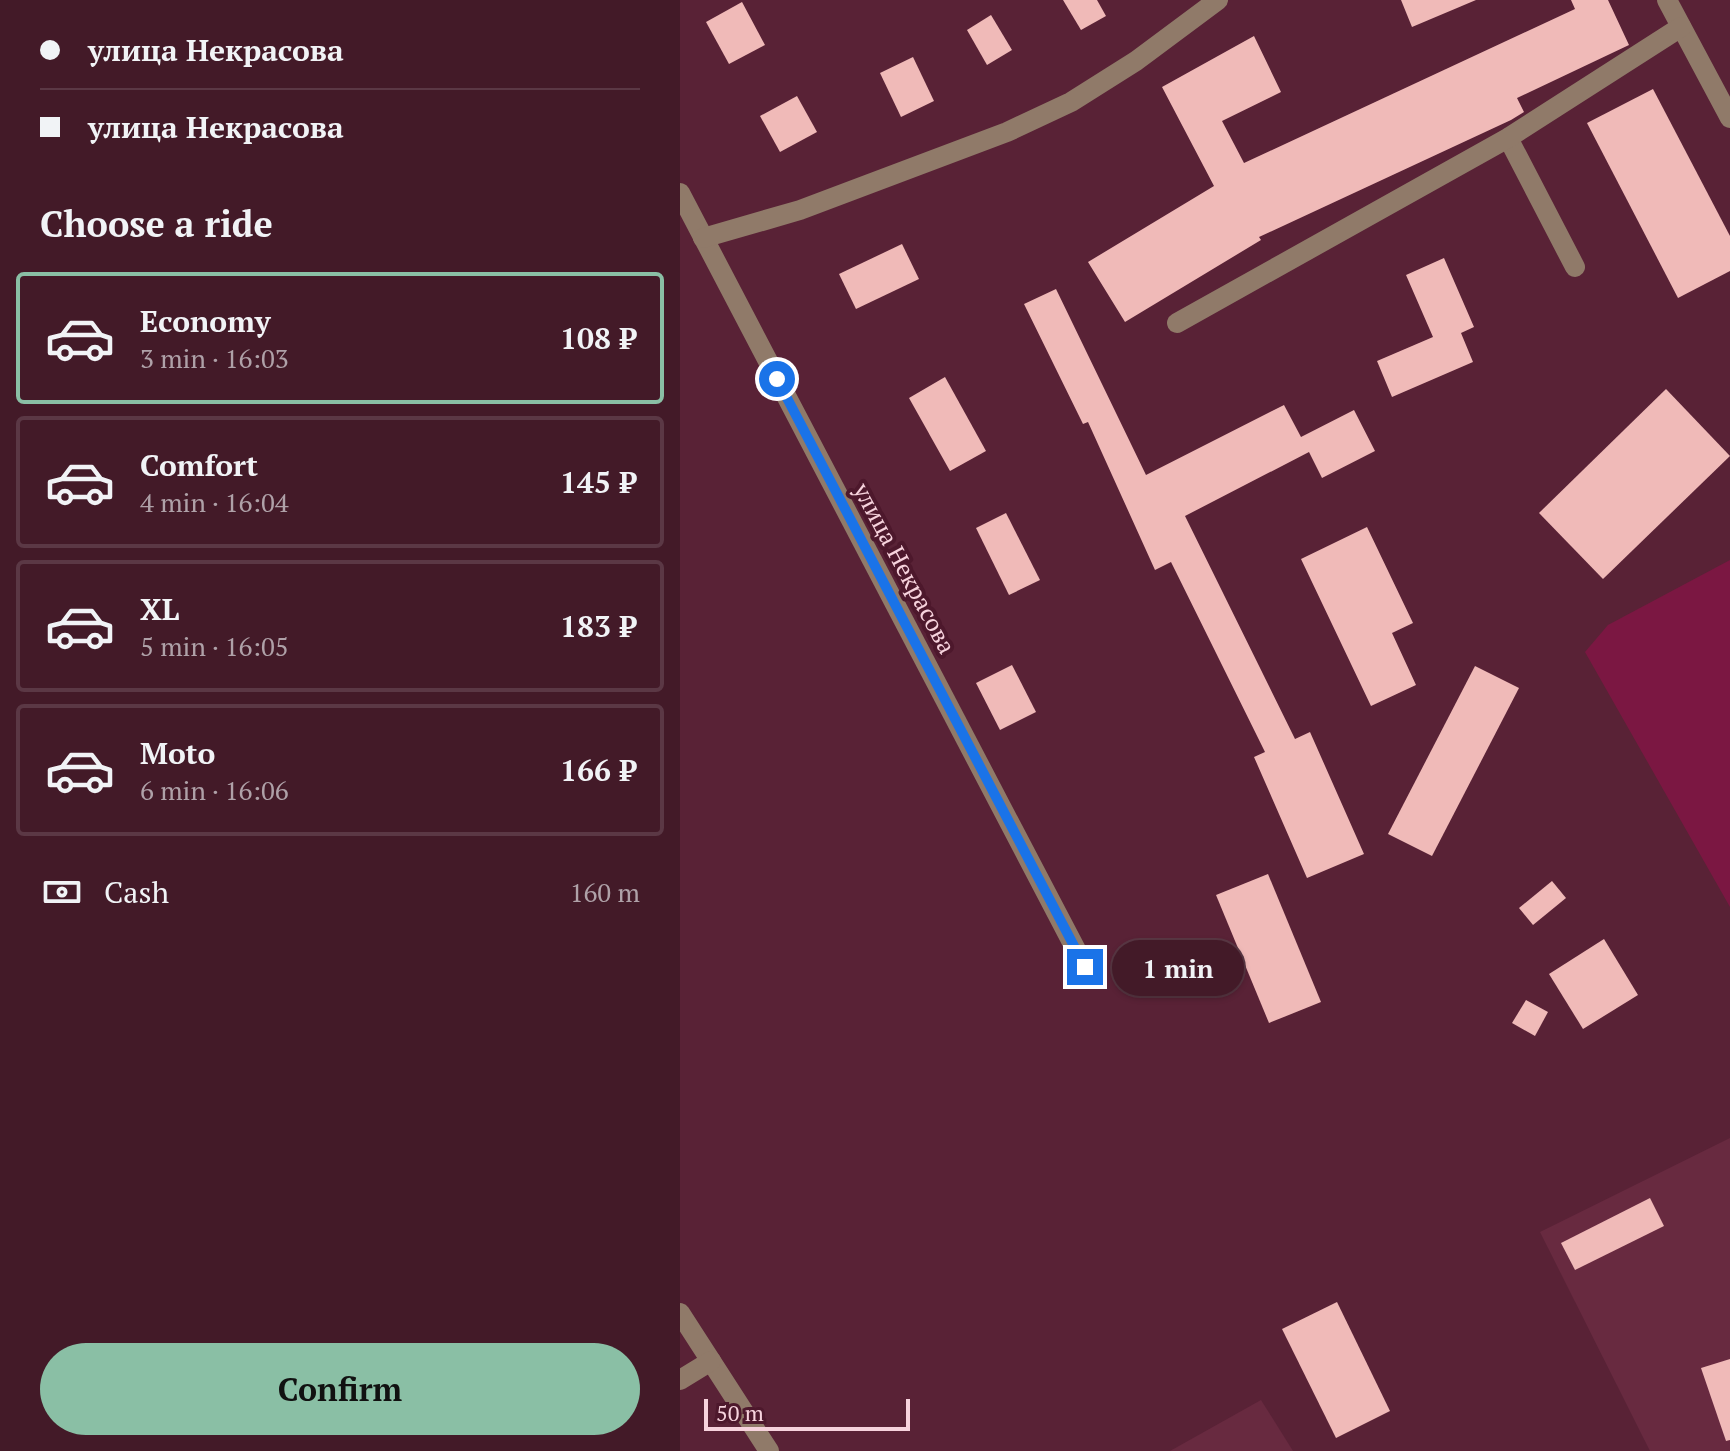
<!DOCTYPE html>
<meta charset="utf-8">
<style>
:root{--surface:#431a28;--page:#4d2734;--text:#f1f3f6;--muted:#afa1a8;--line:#5b3845;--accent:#8abfa5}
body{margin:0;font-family:"PT Serif",serif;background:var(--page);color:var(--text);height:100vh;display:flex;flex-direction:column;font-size:30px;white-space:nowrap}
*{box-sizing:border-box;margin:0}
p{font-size:26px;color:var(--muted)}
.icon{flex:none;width:44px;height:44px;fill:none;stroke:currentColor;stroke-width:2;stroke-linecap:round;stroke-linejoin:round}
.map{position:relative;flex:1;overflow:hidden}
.side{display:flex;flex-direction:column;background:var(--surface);width:680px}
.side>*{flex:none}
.banner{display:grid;align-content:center;height:176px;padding:0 40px;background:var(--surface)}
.scale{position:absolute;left:24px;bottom:20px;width:206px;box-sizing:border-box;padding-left:8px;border:4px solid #f7d3dd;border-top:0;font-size:22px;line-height:28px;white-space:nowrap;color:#f7d3dd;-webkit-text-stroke:6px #4d182c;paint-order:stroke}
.end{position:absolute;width:36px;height:36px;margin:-18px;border:10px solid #1a73e8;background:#fff;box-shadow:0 0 0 4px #fff}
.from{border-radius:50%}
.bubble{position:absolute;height:56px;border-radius:28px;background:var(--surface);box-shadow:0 2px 6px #0004,0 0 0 2px var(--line);font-size:26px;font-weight:600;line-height:56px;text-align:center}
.banner b{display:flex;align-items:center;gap:28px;height:76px;font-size:30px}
.banner b+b{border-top:2px solid var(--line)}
.banner i{width:20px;height:20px;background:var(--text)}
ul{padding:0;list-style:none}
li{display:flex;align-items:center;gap:24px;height:132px;margin:0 16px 12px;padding:0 24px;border:4px solid var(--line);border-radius:8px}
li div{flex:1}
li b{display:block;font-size:30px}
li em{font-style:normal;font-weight:600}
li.on{border-color:var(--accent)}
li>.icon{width:72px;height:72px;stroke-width:1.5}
h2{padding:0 40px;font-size:36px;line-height:96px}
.pay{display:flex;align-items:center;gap:20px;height:88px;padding:0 40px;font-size:30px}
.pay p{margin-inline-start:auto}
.button{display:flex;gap:16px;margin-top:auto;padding:16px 40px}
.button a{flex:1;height:92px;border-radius:48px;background:var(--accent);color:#111;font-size:32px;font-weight:600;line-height:92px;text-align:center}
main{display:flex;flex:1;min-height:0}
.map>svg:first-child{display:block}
.built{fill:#682a40}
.green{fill:#7b1742}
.building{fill:#f0bab8}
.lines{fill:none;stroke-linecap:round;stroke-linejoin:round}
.minor{stroke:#907a69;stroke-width:20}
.route{stroke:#1a73e8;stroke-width:10}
.labels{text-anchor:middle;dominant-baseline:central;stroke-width:8;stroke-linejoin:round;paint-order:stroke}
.street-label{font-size:24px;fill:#f7d3dd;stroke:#4d182c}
</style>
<main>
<section class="side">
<div class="banner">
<b><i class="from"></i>улица Некрасова</b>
<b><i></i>улица Некрасова</b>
</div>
<h2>Choose a ride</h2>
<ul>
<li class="on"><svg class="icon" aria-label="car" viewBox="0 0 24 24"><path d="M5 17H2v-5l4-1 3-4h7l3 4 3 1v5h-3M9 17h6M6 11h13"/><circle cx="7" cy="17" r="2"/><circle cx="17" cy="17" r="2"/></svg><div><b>Economy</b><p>3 min · 16:03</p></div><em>108 ₽</em></li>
<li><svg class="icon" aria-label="car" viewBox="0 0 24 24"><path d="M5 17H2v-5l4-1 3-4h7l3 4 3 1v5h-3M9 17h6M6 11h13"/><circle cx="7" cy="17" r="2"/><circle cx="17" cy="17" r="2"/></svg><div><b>Comfort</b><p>4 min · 16:04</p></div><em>145 ₽</em></li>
<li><svg class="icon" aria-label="car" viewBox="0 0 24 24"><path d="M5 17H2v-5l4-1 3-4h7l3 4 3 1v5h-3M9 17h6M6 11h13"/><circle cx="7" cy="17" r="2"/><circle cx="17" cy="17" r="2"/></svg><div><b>XL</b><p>5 min · 16:05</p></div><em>183 ₽</em></li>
<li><svg class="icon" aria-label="car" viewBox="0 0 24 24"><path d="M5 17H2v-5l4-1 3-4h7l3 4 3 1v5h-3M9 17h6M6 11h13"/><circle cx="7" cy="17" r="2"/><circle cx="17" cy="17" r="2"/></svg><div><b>Moto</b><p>6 min · 16:06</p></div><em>166 ₽</em></li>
</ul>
<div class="pay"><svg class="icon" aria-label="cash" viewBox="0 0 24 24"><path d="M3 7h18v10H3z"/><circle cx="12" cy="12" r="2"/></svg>Cash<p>160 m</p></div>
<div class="button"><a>Confirm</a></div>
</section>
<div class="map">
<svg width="1050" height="1451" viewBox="0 0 1050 1451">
<rect width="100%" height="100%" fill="#592236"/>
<g class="built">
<path d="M 1050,1138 L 1050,1451 L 970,1451 L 860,1232 Z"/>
<path d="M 581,1400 L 613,1451 L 490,1451 Z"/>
</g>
<path class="green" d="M 1050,560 L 1050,907 L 905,652 L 928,625 Z"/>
<g class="building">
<path d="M 383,0 L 417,0 L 426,16 L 401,30 Z"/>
<path d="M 721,0 L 796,0 L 732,27 Z"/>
<path d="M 891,0 L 928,0 L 949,45 L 837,98 L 844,112 L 831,120 L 579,237 L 581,240 L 445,322 L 408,262 L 534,186 L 482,87 L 574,36 L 601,92 L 542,121 L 564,163 L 895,9 Z"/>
<path d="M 62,2 L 85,45 L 49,64 L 26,22 Z"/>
<path d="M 311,15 L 332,50 L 307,65 L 287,30 Z"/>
<path d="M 233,57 L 254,101 L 221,117 L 200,73 Z"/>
<path d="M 973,89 L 1050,236 L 1050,271 L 998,298 L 907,123 Z"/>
<path d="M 117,96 L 137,132 L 100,152 L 80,116 Z"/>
<path d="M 222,244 L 239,279 L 176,309 L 159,274 Z"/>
<path d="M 764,258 L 794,327 L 781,333 L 793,362 L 712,397 L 697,361 L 753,337 L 726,275 Z"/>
<path d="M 376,289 L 466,475 L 604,405 L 621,437 L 674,410 L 695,451 L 642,478 L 629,452 L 505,516 L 615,739 L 630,732 L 684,854 L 627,878 L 574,757 L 585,752 L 491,562 L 475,570 L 408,422 L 403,424 L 344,304 Z"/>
<path d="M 265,377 L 306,451 L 270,471 L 229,398 Z"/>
<path d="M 986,389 L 1050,456 L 923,579 L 859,513 Z"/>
<path d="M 326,513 L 360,580 L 329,595 L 296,528 Z"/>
<path d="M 687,527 L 733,623 L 712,633 L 736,685 L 691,706 L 621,559 Z"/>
<path d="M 332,665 L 356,712 L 320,730 L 296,683 Z"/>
<path d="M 795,666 L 839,688 L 752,856 L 708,834 Z"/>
<path d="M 588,874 L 641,1002 L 589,1023 L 536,895 Z"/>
<path d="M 872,881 L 886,898 L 853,925 L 839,908 Z"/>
<path d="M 924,939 L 958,995 L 903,1029 L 869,974 Z"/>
<path d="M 846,1000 L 868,1012 L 855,1036 L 832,1023 Z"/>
<path d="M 970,1198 L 984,1226 L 895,1270 L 881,1243 Z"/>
<path d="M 657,1302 L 710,1411 L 656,1438 L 602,1329 Z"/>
<path d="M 1050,1359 L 1050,1440 L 1046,1441 L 1021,1368 Z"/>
</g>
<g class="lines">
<g class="minor">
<path d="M 987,0 L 1050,118"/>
<path d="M 828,138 L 895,267"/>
<path d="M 0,193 L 405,967"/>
<path d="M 23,238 L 120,210 L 327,132 L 391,102 L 456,61 L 538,0"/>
<path d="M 497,323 L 828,138 L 1001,27"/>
<path d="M 0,1313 L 89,1451"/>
<path d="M 0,1380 L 31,1361"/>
</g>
</g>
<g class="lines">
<path class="route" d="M 97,379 L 405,967"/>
</g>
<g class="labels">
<g class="street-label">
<text transform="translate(225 568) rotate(62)">улица Некрасова</text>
</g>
</g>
</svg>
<div class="scale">50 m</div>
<i class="end from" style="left:97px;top:379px"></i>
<i class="end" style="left:405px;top:967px"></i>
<div class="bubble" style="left:432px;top:940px;width:132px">1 min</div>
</div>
</main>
